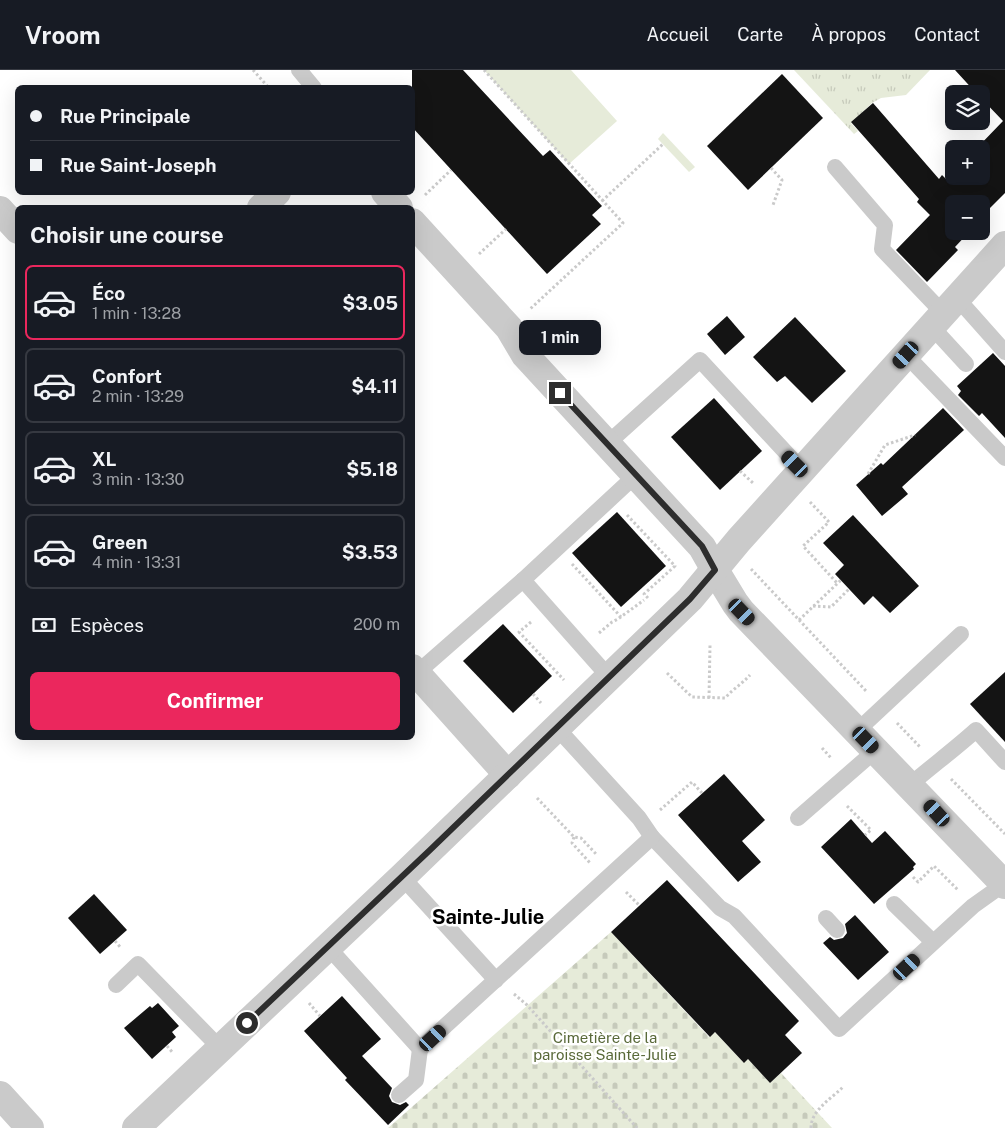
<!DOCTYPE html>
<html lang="fr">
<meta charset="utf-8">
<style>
:root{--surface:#171b24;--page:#242831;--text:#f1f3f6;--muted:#9ea1a6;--line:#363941;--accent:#eb275d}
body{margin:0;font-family:"Public Sans",sans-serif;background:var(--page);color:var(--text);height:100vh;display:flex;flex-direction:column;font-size:19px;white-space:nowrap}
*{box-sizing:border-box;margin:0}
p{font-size:16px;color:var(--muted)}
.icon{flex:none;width:28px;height:28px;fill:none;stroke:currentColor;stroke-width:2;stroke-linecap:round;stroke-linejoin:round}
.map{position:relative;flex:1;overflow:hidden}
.drawer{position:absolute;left:15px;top:135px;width:400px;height:535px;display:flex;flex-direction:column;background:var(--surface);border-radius:8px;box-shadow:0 5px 20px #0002}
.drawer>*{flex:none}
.banner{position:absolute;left:15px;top:15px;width:400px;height:110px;border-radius:8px;box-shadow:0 5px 20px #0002;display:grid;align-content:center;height:110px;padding:0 15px;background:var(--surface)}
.controls{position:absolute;left:945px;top:15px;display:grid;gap:10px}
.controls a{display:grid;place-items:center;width:45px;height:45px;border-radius:8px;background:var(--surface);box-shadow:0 5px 20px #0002;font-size:25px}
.end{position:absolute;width:22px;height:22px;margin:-11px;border:6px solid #2d2d2d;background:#fff;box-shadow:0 0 0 2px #fff}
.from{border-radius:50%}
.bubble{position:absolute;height:35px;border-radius:8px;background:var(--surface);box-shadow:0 5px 20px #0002;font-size:16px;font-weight:700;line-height:35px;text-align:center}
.car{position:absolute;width:15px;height:30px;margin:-15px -8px;border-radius:6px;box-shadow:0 0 4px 1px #0007;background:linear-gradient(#222 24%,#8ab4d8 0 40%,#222 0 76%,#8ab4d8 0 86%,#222 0)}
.banner b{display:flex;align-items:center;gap:18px;height:48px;font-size:19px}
.banner b+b{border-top:1px solid var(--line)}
.banner i{width:12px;height:12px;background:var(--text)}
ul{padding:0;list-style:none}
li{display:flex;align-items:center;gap:15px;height:75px;margin:0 10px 8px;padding:0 5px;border:2px solid var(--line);border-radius:8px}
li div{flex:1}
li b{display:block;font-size:19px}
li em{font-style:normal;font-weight:700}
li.selected{border-color:var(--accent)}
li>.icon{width:45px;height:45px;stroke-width:1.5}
h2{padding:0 15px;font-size:22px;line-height:60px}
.pay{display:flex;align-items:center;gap:12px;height:55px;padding:0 15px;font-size:19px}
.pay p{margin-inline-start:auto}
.cta{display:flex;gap:10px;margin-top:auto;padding:10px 15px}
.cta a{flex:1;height:58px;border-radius:8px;background:var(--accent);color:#fff;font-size:20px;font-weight:700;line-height:58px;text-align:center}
header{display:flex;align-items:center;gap:30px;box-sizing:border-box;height:70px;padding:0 25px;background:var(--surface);border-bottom:1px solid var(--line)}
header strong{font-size:24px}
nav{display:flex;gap:28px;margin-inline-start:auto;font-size:18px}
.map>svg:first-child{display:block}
.grass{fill:url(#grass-tufts)}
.cemetery{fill:url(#cemetery-stones)}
.green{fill:#e6ebd9}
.building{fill:#141414}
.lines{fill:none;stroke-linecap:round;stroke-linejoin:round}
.path{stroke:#cacaca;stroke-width:3;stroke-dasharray:2.5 2.5;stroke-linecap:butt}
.service{stroke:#cacaca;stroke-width:16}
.minor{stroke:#cacaca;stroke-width:28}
.tertiary{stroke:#cacaca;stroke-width:28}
.route{stroke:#2d2d2d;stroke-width:6}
.labels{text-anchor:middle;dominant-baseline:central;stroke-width:5;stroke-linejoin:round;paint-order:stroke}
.park-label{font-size:15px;fill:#596939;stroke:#fff}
.district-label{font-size:20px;font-weight:bold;fill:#000;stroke:#fff}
</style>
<header>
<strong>Vroom</strong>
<nav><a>Accueil</a><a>Carte</a><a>À propos</a><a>Contact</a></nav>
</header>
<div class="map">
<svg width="1005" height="1058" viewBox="0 0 1005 1058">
<defs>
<pattern id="grass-tufts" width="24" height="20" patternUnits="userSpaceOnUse" patternTransform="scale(1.25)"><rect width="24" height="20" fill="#e6ebd9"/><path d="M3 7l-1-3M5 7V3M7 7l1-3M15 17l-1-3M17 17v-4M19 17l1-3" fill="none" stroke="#c6cabb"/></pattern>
<pattern id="cemetery-stones" width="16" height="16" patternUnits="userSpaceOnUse" patternTransform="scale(1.25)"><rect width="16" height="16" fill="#e6ebd9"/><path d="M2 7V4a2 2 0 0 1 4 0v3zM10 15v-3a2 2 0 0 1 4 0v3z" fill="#c6cabb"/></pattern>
</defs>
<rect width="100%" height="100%" fill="#fff"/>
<path class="grass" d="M 794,0 L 930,0 L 906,25 L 881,28 L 872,33 L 851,53 L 858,61 L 854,64 Z"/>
<path class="cemetery" d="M 611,862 L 709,967 L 715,962 L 743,992 L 748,989 L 770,1013 L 781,1003 L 832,1058 L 388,1058 Z"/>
<g class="green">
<path d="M 484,0 L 571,0 L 617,51 L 569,94 Z"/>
<path d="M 663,63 L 695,97 L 689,102 L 658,69 Z"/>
</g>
<g class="building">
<path d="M 412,0 L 463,0 L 543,86 L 550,80 L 602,136 L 592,145 L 601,154 L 547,204 L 412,57 Z"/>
<path d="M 955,0 L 1005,0 L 1005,123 L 981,147 L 981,134 L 954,134 L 954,161 L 970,161 L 955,177 L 958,180 L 927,212 L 896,180 L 930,145 L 917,132 L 919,129 L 851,52 L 873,33 L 939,109 L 942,105 L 946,109 L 954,102 L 954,106 L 981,106 L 981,79 L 976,79 L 1003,51 L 981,28 L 981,24 L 977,24 Z"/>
<path d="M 782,4 L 823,48 L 748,120 L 707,76 Z"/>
<path d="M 727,246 L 745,267 L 725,285 L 707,264 Z"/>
<path d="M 795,247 L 846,301 L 812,333 L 785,306 L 777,312 L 753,287 Z"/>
<path d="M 993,283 L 1005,296 L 1005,368 L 982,343 L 979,346 L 958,325 L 961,321 L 957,316 Z"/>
<path d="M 714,328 L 762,381 L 720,420 L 671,367 Z"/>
<path d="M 943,338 L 964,360 L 902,417 L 908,424 L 882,446 L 856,415 L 881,393 L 883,395 Z"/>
<path d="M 617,442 L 666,496 L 621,537 L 572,483 Z"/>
<path d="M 853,445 L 919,516 L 890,543 L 873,526 L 864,535 L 835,504 L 844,495 L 823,473 Z"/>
<path d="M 503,554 L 552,606 L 513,643 L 463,591 Z"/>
<path d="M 1005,602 L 1005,672 L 970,634 Z"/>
<path d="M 724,704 L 765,750 L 742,771 L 761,792 L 738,812 L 678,745 Z"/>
<path d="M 851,749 L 872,773 L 885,761 L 916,794 L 913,797 L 914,799 L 874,834 L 821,777 Z"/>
<path d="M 667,810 L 799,951 L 785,965 L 802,983 L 770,1013 L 748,989 L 744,993 L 715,962 L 710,967 L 611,862 Z"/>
<path d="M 94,824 L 127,860 L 100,884 L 68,848 Z"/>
<path d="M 855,845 L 889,882 L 858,910 L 823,873 L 830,867 L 834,870 L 843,868 L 847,863 L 845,854 Z"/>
<path d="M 342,926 L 381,969 L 362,986 L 392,1018 L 389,1026 L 392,1032 L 400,1035 L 406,1032 L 409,1035 L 388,1055 L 345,1010 L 347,1008 L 304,961 Z"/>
<path d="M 158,933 L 179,956 L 172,962 L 176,967 L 152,989 L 124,958 L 150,936 L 152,938 Z"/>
</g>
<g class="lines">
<g class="path">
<path d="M 253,0 L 269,18"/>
<path d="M 484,0 L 623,153 L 529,240"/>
<path d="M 771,98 L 782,110 L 773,135"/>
<path d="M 425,125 L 451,100"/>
<path d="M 602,131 L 663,74"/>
<path d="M 479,184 L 506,159"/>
<path d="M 740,401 L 753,413"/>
<path d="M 868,404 L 885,375 L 915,365"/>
<path d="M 810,432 L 829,452 L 803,476 L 837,513"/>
<path d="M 627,445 L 675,496 L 644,524 L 648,528"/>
<path d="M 572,494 L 621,547"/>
<path d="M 751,499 L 867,622"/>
<path d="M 813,536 L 831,537 L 849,519"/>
<path d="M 799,550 L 841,510"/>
<path d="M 531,552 L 519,562 L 564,610"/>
<path d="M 599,563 L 612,552 L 618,549 L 644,530"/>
<path d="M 667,603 L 692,627 L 725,628 C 733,619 742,614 750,605"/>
<path d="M 533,624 L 541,633"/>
<path d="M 709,628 L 710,575"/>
<path d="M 897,653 L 921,678"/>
<path d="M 822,678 L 832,689"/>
<path d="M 951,709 L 1005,764"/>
<path d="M 537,728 L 574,767 L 581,768 L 597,785"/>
<path d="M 847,736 L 871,760 L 865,765"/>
<path d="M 660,740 L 692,712 L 702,723"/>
<path d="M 574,767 L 572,773 L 591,794"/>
<path d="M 913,807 L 918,812 L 934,796 L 958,820"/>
<path d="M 626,822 L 639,835"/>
<path d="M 115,871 L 121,878"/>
<path d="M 514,924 L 527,935 L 637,1058"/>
<path d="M 309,933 L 320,946"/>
<path d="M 167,976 L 173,983"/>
<path d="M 811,1058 C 811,1040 831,1029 843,1017"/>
</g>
<g class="service">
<path d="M 299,0 L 314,18"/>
<path d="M 835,97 L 885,155 L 882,179 L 944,244"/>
<path d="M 957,228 L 1005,282"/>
<path d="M 932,257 L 966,294"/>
<path d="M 906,285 L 1005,388"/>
<path d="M 607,374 L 700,290 L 803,401"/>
<path d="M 523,510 L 609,607"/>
<path d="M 417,603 L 523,510 L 636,405"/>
<path d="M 557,658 L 639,748 L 652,767 L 720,838 L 734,846 L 839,959 L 973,836 L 1004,814"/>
<path d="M 857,661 L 961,564"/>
<path d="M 910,715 C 932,696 955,679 976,660 L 1005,692"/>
<path d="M 798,748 L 876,680"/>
<path d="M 402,807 L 496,910"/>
<path d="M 894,834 L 933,872"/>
<path d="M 826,848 L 837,860"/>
<path d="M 328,877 L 420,979 L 652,767"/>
<path d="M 116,915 L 138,894 L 220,978"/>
<path d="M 399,1025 L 416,1010 L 420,979"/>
</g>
<g class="minor">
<path d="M 385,122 L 399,138"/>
<path d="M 261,138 L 277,122"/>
<path d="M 412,152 L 509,258 L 525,285 L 702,477 L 715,500"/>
<path d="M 0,1025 L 30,1058"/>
</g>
<g class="tertiary">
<path d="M 0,140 L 18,160"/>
<path d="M 715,500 L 735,533 L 741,541 L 1005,815"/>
<path d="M 412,598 L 508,705"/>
<path d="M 136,1058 L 402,807 L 690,529 L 739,470 L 1005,175"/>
</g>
</g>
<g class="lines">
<path class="route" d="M 247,953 L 430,780 L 690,529 L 715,500 L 702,476 L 560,323"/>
</g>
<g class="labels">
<g class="park-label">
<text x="605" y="967">Cimetière de la<tspan x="605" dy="17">paroisse Sainte-Julie</tspan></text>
</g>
<g class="district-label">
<text x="488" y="847">Sainte-Julie</text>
</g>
</g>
</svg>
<div class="controls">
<a><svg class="icon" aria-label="layers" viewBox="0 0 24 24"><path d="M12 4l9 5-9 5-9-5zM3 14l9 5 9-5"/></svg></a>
<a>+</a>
<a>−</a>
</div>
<i class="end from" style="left:247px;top:953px"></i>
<i class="end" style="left:560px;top:323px"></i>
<div class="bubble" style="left:519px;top:250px;width:82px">1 min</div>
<i class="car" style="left:906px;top:285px;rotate:222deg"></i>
<i class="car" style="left:795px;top:394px;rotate:315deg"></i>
<i class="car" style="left:742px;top:542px;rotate:136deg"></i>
<i class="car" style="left:866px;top:670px;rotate:136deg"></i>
<i class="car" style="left:937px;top:743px;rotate:317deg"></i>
<i class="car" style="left:907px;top:897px;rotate:47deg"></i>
<i class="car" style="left:433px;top:968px;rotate:47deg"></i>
<div class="banner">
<b><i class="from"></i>Rue Principale</b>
<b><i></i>Rue Saint-Joseph</b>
</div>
<section class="drawer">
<h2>Choisir une course</h2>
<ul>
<li class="selected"><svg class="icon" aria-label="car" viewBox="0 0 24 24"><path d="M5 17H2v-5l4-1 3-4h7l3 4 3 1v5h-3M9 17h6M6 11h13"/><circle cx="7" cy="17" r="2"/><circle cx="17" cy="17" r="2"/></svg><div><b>Éco</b><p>1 min · 13:28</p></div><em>$3.05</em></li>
<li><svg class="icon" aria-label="car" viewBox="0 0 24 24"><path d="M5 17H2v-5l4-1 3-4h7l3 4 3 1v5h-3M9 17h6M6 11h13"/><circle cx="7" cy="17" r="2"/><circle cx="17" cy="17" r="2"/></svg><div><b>Confort</b><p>2 min · 13:29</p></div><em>$4.11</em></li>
<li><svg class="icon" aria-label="car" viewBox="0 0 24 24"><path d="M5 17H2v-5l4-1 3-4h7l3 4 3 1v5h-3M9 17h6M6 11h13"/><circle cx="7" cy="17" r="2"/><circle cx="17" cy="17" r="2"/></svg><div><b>XL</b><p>3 min · 13:30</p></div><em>$5.18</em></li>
<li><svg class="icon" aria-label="car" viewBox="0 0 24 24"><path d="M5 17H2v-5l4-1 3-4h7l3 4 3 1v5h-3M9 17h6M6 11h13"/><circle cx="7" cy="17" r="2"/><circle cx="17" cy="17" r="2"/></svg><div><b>Green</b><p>4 min · 13:31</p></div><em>$3.53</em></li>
</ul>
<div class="pay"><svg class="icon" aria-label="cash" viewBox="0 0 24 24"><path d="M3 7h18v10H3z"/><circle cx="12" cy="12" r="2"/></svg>Espèces<p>200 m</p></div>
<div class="cta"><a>Confirmer</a></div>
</section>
</div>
